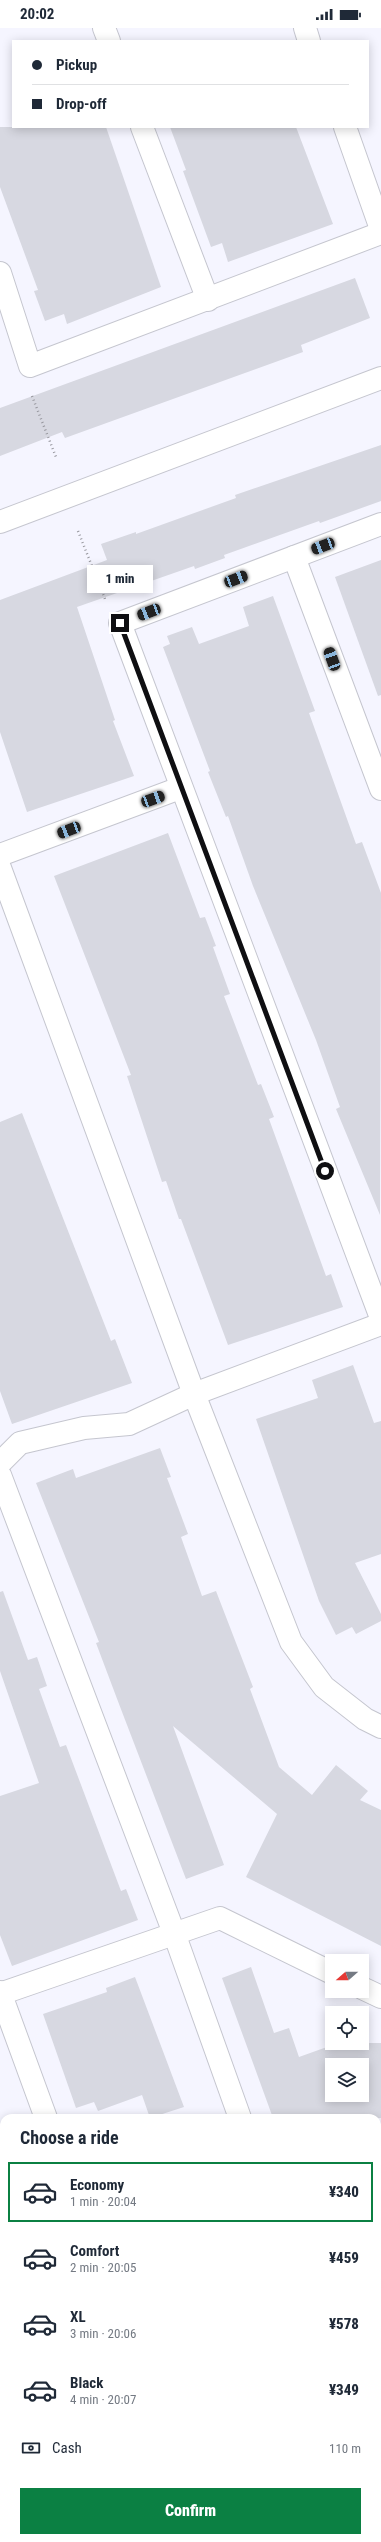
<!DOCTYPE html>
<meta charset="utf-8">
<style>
:root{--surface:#fff;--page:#f2f2f3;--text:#1f2937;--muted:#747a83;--line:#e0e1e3;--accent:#0b8043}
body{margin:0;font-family:"Roboto Condensed",sans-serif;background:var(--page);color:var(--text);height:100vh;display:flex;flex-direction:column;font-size:15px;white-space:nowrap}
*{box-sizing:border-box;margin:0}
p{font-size:13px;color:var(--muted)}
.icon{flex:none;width:22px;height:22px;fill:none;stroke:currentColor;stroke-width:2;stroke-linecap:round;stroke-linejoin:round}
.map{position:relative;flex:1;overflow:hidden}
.side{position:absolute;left:0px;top:2086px;width:381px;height:428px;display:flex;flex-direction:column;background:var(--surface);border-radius:12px 12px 0 0;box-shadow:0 2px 10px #0003}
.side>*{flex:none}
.hud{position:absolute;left:12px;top:12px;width:357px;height:88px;border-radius:0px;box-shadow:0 2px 10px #0003;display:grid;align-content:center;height:88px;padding:0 20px;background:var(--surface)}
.needle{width:26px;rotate:250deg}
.fabs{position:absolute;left:325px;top:1926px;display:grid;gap:8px}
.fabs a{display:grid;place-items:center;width:44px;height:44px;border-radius:0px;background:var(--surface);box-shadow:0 2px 10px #0003;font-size:20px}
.end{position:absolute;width:18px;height:18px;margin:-9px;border:5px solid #0f0f12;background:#fff;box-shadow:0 0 0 2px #fff}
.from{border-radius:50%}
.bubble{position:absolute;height:28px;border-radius:0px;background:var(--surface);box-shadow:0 2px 10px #0003;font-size:13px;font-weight:800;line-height:28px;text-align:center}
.car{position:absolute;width:12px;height:24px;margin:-12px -6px;border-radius:5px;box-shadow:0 0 3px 1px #0007;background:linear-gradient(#222 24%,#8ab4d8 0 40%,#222 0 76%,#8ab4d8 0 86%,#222 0)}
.hud b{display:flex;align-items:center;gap:14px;height:38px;font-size:15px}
.hud b+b{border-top:1px solid var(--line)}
.hud i{width:10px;height:10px;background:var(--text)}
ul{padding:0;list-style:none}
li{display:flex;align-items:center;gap:12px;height:60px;margin:0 8px 6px;padding:0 12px;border:2px solid transparent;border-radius:0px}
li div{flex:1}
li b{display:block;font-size:15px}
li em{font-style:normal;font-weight:800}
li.on{border-color:var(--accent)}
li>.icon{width:36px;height:36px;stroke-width:1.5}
h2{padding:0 20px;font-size:18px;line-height:48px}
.pay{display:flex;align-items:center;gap:10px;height:44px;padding:0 20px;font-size:15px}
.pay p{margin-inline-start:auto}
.button{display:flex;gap:8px;margin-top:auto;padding:8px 20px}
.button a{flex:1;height:46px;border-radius:0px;background:var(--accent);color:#fff;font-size:16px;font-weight:800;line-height:46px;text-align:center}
.status{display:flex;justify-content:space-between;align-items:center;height:28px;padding:0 20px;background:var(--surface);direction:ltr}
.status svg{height:11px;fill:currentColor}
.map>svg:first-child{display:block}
.green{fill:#cad9c6}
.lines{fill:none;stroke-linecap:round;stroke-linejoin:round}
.stream{stroke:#9cbccc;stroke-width:10}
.building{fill:#d7d8e1;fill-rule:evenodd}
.minor-casing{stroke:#c5c6cf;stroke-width:24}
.path{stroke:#98989f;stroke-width:2.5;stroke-dasharray:1 3;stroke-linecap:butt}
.minor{stroke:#fff;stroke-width:22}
.route{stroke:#0f0f12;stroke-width:5}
</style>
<div class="status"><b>20:02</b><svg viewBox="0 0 49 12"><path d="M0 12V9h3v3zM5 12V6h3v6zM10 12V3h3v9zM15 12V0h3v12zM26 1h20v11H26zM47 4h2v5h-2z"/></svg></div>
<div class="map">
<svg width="381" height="2514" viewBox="0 0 381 2514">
<rect width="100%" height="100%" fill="#f5f5ff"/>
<g class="green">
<path d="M 0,2264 L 4,2266 L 4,2388 L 0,2386 Z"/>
<path d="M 377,2459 L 381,2459 L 381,2514 L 12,2514 L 12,2510 L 377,2510 Z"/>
</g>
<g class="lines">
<g class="stream">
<path d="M 0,2393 L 4,2405"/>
<path d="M 35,2510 L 36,2514"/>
</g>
</g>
<g class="building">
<path d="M 0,99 L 106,99 L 161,259 L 67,296 L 64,286 L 45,293 L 34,263 L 38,262 L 0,159 Z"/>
<path d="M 170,99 L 296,99 L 333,196 L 228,234 L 222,215 L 211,219 L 183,143 L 186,142 Z"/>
<path d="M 355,250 L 370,290 L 301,317 L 303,324 L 65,410 L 62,404 L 0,428 L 0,380 Z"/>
<path d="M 381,417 L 381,473 L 320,495 L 319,493 L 224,527 L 225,530 L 195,541 L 194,538 L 77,579 L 115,692 L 113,693 L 134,748 L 27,784 L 0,704 L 0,572 L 107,532 L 101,516 L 136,504 L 136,506 L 236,470 L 235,467 Z"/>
<path d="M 381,532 L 381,667 L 378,668 L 335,549 Z"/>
<path d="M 273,568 L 315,683 L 309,685 L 356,816 L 362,814 L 381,865 L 380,1187 L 336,1081 L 340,1079 L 316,1012 L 253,858 L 228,788 L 226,789 L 208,744 L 210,743 L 163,619 L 170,616 L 167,608 L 192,599 L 199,616 L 249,598 L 243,579 Z"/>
<path d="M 168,805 L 200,890 L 205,889 L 216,918 L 213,919 L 230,966 L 224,968 L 258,1057 L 261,1056 L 274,1089 L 269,1091 L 326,1248 L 331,1246 L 343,1279 L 228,1317 L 181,1191 L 179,1191 L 166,1153 L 162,1154 L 127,1048 L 131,1047 L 54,848 Z"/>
<path d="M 22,1085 L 111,1313 L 115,1311 L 132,1355 L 12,1396 L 0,1363 L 0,1094 Z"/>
<path d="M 353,1337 L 374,1395 L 381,1393 L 381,1526 L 355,1535 L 381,1586 L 381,1593 L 356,1606 L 352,1599 L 336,1607 L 319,1573 L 256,1391 L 318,1370 L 312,1352 Z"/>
<path d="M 160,1420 L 171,1449 L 167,1450 L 188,1506 L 181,1509 L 202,1568 L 216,1563 L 253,1659 L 250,1661 L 279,1739 L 312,1767 L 336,1737 L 368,1763 L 360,1772 L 381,1782 L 381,1918 L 246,1849 L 277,1786 L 173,1698 L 224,1837 L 186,1851 L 119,1676 L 96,1615 L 99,1614 L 36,1455 L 73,1441 L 76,1450 Z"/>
<path d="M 3,1563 L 28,1632 L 37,1629 L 47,1658 L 39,1661 L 60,1719 L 66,1717 L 121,1863 L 126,1861 L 138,1892 L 12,1938 L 0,1907 L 0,1768 L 39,1755 L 0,1643 L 0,1564 Z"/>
<path d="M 251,1939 L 274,2005 L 289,2000 L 299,2029 L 338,2015 L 381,2015 L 381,2090 L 273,2090 L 222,1950 ZM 332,2037 L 362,2037 L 362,2067 L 332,2067 Z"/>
<path d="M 135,1949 L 184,2079 L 150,2090 L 142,2067 L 98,2083 L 94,2074 L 76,2080 L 43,1986 L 107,1964 L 106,1960 Z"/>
</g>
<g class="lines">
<g class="minor-casing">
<g id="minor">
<path d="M 104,0 L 109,13"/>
<path d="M 305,0 L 309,13"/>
<path d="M 142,99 L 208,272"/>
<path d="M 345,99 L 381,201"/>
<path d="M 0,245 L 30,338 L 381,205"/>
<path d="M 0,494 L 381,350"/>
<path d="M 381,496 L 120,595 L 381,1290"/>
<path d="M 294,529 L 381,761"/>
<path d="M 0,827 L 180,760"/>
<path d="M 0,840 L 194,1366 L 291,1614 L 324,1659 L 365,1691 L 381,1699"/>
<path d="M 0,1435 L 20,1415 L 84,1400 L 129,1396 L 194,1366 L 381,1296"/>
<path d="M 0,1447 L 174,1905 L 240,2090"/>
<path d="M 362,1960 L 381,1969"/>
<path d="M 0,1964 L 46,2090"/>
<path d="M 0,1966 L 220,1890 L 332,1945"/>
<path d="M 0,2253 L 4,2255"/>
<path d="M 377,2452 L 381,2451"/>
</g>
</g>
<g class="path">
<path d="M 32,368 L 56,429"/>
<path d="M 78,503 L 105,571"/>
</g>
<use href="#minor" class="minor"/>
</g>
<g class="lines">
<path class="route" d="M 120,595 L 325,1143"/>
</g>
</svg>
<div class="fabs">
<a><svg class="needle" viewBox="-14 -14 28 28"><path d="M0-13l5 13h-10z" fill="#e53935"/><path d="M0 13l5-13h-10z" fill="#747a83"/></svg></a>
<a><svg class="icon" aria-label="locate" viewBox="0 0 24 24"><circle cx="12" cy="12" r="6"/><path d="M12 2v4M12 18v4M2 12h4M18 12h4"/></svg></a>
<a><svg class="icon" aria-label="layers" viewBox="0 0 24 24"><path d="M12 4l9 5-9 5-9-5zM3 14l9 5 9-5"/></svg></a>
</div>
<i class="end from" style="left:325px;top:1143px"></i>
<i class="end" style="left:120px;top:595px"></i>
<div class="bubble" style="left:87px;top:537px;width:66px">1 min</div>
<i class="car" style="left:323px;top:518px;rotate:249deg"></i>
<i class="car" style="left:236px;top:551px;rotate:69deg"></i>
<i class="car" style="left:149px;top:584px;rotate:249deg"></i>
<i class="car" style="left:332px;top:631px;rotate:340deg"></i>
<i class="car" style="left:153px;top:771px;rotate:70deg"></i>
<i class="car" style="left:69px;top:802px;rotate:249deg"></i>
<div class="hud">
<b><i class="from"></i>Pickup</b>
<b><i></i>Drop-off</b>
</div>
<section class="side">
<h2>Choose a ride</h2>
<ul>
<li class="on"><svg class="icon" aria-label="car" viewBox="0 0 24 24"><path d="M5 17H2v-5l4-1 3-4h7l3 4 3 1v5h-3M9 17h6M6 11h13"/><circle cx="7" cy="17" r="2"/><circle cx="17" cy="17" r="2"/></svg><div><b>Economy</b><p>1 min · 20:04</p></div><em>¥340</em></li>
<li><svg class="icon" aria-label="car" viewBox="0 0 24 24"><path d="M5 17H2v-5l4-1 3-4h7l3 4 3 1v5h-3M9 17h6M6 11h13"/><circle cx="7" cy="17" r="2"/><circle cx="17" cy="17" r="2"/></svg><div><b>Comfort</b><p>2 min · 20:05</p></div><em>¥459</em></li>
<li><svg class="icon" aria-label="car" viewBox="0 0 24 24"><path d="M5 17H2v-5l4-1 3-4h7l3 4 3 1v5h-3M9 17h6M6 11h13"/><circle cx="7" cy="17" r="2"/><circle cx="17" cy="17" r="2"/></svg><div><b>XL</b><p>3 min · 20:06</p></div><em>¥578</em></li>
<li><svg class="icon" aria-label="car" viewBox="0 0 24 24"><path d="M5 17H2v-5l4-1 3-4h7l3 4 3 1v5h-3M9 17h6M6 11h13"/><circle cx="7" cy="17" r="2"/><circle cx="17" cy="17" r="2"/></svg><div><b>Black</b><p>4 min · 20:07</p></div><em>¥349</em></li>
</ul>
<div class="pay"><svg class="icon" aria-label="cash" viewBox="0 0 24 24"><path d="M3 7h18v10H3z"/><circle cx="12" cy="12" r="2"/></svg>Cash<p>110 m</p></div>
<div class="button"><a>Confirm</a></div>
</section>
</div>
